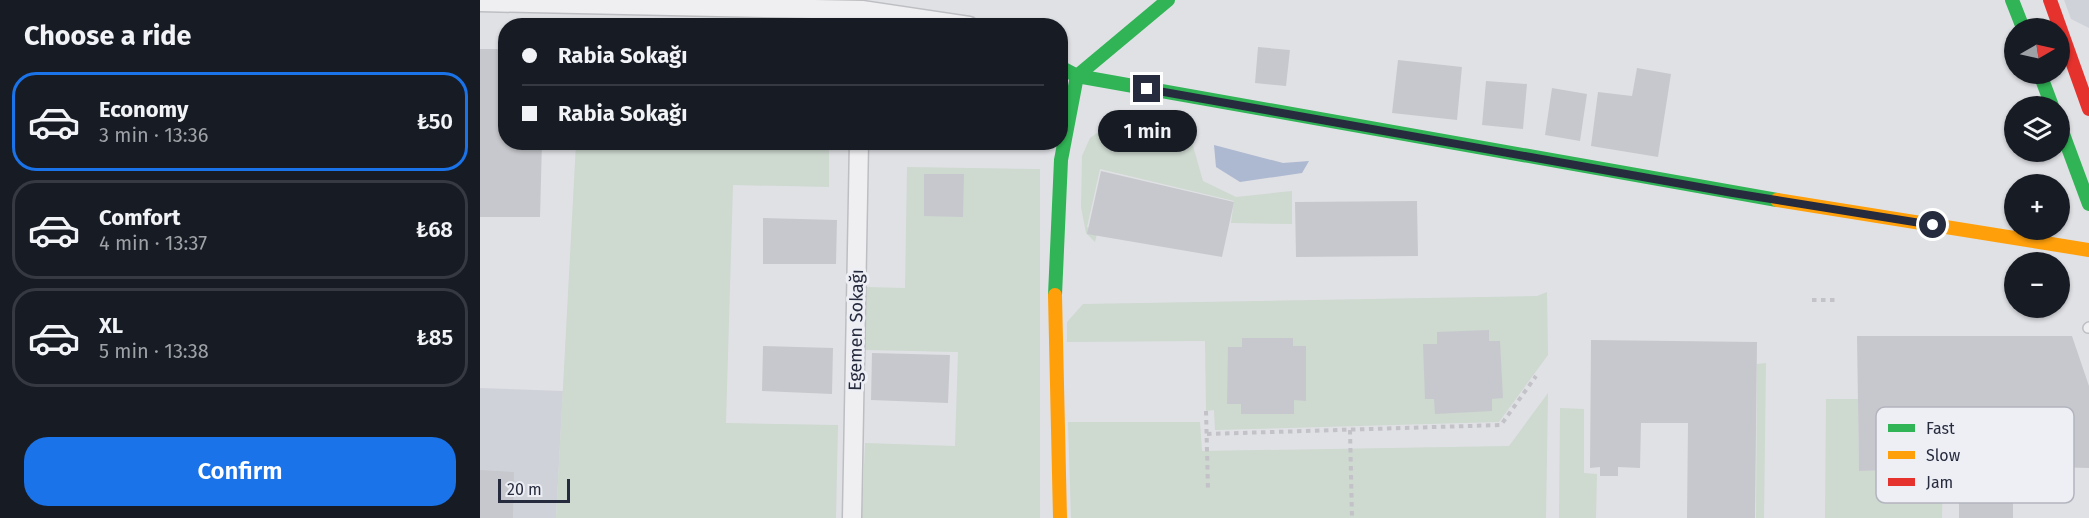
<!DOCTYPE html>
<meta charset="utf-8">
<style>
:root{--surface:#171b24;--page:#20242c;--text:#f1f3f6;--muted:#9ea1a6;--line:#363941;--accent:#1a73e8}
body{margin:0;font-family:"Fira Sans",sans-serif;background:var(--page);color:var(--text);height:100vh;display:flex;flex-direction:column;font-size:22px;white-space:nowrap}
*{box-sizing:border-box;margin:0}
p{font-size:20px;color:var(--muted)}
.icon{flex:none;width:33px;height:33px;fill:none;stroke:currentColor;stroke-width:2;stroke-linecap:round;stroke-linejoin:round}
.map{position:relative;flex:1;overflow:hidden}
.drawer{display:flex;flex-direction:column;background:var(--surface);width:480px}
.drawer>*{flex:none}
.banner{position:absolute;left:18px;top:18px;width:570px;height:132px;border-radius:24px;box-shadow:0 2px 4px #0004;display:grid;align-content:center;height:132px;padding:0 24px;background:var(--surface)}
.needle{width:39px;rotate:81deg}
.buttons{position:absolute;left:1524px;top:18px;display:grid;gap:12px}
.buttons a{display:grid;place-items:center;width:66px;height:66px;border-radius:50%;background:var(--surface);box-shadow:0 2px 4px #0004;font-size:30px}
.scale{position:absolute;left:18px;bottom:15px;width:72px;box-sizing:border-box;padding-left:6px;border:3px solid #272b3e;border-top:0;font-size:16px;line-height:21px;white-space:nowrap;color:#272b3e;-webkit-text-stroke:4px #edeff5;paint-order:stroke}
.end{position:absolute;width:27px;height:27px;margin:-14px;border:8px solid #272b3e;background:#fff;box-shadow:0 0 0 3px #fff}
.from{border-radius:50%}
.bubble{position:absolute;height:42px;border-radius:21px;background:var(--surface);box-shadow:0 2px 4px #0004;font-size:20px;font-weight:600;line-height:42px;text-align:center}
.banner b{display:flex;align-items:center;gap:21px;height:57px;font-size:22px}
.banner b+b{border-top:2px solid var(--line)}
.banner i{width:15px;height:15px;background:var(--text)}
ul{padding:0;list-style:none}
li{display:flex;align-items:center;gap:18px;height:99px;margin:0 12px 9px;padding:0 12px;border:3px solid var(--line);border-radius:24px}
li div{flex:1}
li b{display:block;font-size:22px}
li em{font-style:normal;font-weight:600}
li.current{border-color:var(--accent)}
li>.icon{width:54px;height:54px;stroke-width:1.5}
h2{padding:0 24px;font-size:27px;line-height:72px}
.cta{display:flex;gap:12px;margin-top:auto;padding:12px 24px}
.cta a{flex:1;height:69px;border-radius:24px;background:var(--accent);color:#fff;font-size:24px;font-weight:600;line-height:69px;text-align:center}
main{display:flex;flex:1;min-height:0}
.map>svg:first-child{display:block}
.built{fill:#d0d2da}
.green{fill:#ced9d0}
.water{fill:#adb8d1}
.building{fill:#c7c8cd}
.lines{fill:none;stroke-linecap:round;stroke-linejoin:round}
.lane-casing{stroke:#bdbec2;stroke-width:12}
.street-casing{stroke:#bdbec2;stroke-width:21}
.path{stroke:#c2c2c8;stroke-width:4;stroke-dasharray:4.5 4.5;stroke-linecap:butt}
.lane{stroke:#efeff2;stroke-width:9}
.street{stroke:#efeff2;stroke-width:18}
.fast{stroke:#30b455;stroke-width:14}
.slow{stroke:#ff9f0a;stroke-width:14}
.jam{stroke:#e5322d;stroke-width:14}
.route{stroke:#272b3e;stroke-width:8}
.labels{text-anchor:middle;dominant-baseline:central;stroke-width:6;stroke-linejoin:round;paint-order:stroke}
.street-label{font-size:18px;fill:#272b3e;stroke:#edeff5}
.key{fill:#edeff5;stroke:#b2b4be;stroke-width:1.5}
.key-label{font-size:16px;fill:#272b3e}
</style>
<main>
<section class="drawer">
<h2>Choose a ride</h2>
<ul>
<li class="current"><svg class="icon" aria-label="car" viewBox="0 0 24 24"><path d="M5 17H2v-5l4-1 3-4h7l3 4 3 1v5h-3M9 17h6M6 11h13"/><circle cx="7" cy="17" r="2"/><circle cx="17" cy="17" r="2"/></svg><div><b>Economy</b><p>3 min · 13:36</p></div><em>₺50</em></li>
<li><svg class="icon" aria-label="car" viewBox="0 0 24 24"><path d="M5 17H2v-5l4-1 3-4h7l3 4 3 1v5h-3M9 17h6M6 11h13"/><circle cx="7" cy="17" r="2"/><circle cx="17" cy="17" r="2"/></svg><div><b>Comfort</b><p>4 min · 13:37</p></div><em>₺68</em></li>
<li><svg class="icon" aria-label="car" viewBox="0 0 24 24"><path d="M5 17H2v-5l4-1 3-4h7l3 4 3 1v5h-3M9 17h6M6 11h13"/><circle cx="7" cy="17" r="2"/><circle cx="17" cy="17" r="2"/></svg><div><b>XL</b><p>5 min · 13:38</p></div><em>₺85</em></li>
</ul>
<div class="cta"><a>Confirm</a></div>
</section>
<div class="map">
<svg width="1609" height="518" viewBox="0 0 1609 518">
<rect width="100%" height="100%" fill="#e0e1e5"/>
<g class="built">
<path d="M 1584,0 L 1609,0 L 1609,28 L 1591,19 Z"/>
<path d="M 0,388 L 83,391 L 76,518 L 0,518 Z"/>
</g>
<g class="green">
<path d="M 635,120 L 647,120 L 709,132 L 723,181 L 756,197 L 812,191 L 812,224 L 751,223 L 754,201 L 620,169 L 607,227 L 618,230 L 615,242 L 606,233 L 601,207 L 602,156 L 610,138 Z"/>
<path d="M 96,143 L 349,143 L 349,187 L 253,185 L 246,423 L 358,425 L 356,518 L 76,518 Z"/>
<path d="M 427,167 L 560,169 L 560,518 L 382,518 L 385,443 L 475,446 L 478,352 L 385,350 L 386,287 L 425,288 Z"/>
<path d="M 1067,292 L 1068,355 L 1019,422 L 735,430 L 734,410 L 726,411 L 725,341 L 587,342 L 587,322 L 603,304 L 1057,296 Z"/>
<path d="M 1286,363 L 1284,518 L 1276,518 L 1277,364 Z"/>
<path d="M 1068,393 L 1066,518 L 591,518 L 588,422 L 720,422 L 722,451 L 1029,446 Z"/>
<path d="M 1346,399 L 1378,399 L 1379,471 L 1432,470 L 1432,461 L 1460,433 L 1464,433 L 1462,518 L 1345,518 Z"/>
<path d="M 1080,408 L 1104,409 L 1104,473 L 1117,474 L 1116,518 L 1079,518 Z"/>
</g>
<path class="water" d="M 734,145 L 803,163 L 829,161 L 822,173 L 760,182 L 736,167 Z"/>
<g class="building">
<path d="M 778,47 L 810,50 L 806,86 L 775,83 Z"/>
<path d="M 0,49 L 26,49 L 26,142 L 62,142 L 60,217 L 0,217 Z"/>
<path d="M 918,60 L 982,67 L 977,120 L 912,113 Z"/>
<path d="M 1157,68 L 1191,74 L 1178,157 L 1111,146 L 1118,92 L 1152,96 Z"/>
<path d="M 1006,81 L 1047,84 L 1043,129 L 1002,125 Z"/>
<path d="M 1072,88 L 1107,94 L 1100,141 L 1065,135 Z"/>
<path d="M 479,142 L 525,142 L 525,146 L 479,144 Z"/>
<path d="M 621,171 L 754,202 L 742,257 L 607,234 Z"/>
<path d="M 444,174 L 484,174 L 483,217 L 444,216 Z"/>
<path d="M 937,201 L 938,256 L 816,257 L 815,202 Z"/>
<path d="M 283,218 L 357,220 L 356,264 L 283,264 Z"/>
<path d="M 1009,330 L 1009,341 L 1020,341 L 1023,398 L 1012,399 L 1012,411 L 955,414 L 954,399 L 945,399 L 943,344 L 957,344 L 957,332 Z"/>
<path d="M 1377,336 L 1592,336 L 1609,386 L 1609,468 L 1533,466 L 1533,518 L 1479,518 L 1479,418 L 1427,417 L 1428,470 L 1379,471 Z"/>
<path d="M 762,338 L 813,338 L 813,346 L 826,346 L 826,401 L 814,400 L 814,414 L 761,414 L 761,404 L 747,404 L 748,347 L 762,347 Z"/>
<path d="M 1111,340 L 1277,342 L 1275,518 L 1207,518 L 1208,423 L 1161,423 L 1160,468 L 1138,467 L 1138,476 L 1120,476 L 1120,467 L 1110,468 Z"/>
<path d="M 283,346 L 353,348 L 352,394 L 282,391 Z"/>
<path d="M 392,353 L 470,355 L 468,403 L 391,400 Z"/>
<path d="M 0,470 L 34,472 L 33,518 L 0,518 Z"/>
</g>
<g class="lines">
<g class="lane-casing">
<path id="lane" d="M 1608,328 L 1609,327"/>
</g>
<g class="street-casing">
<g id="street">
<path d="M 0,2 L 382,10 L 489,26"/>
<path d="M 372,518 L 379,142"/>
</g>
</g>
<g class="path">
<path d="M 1332,300 L 1359,300"/>
<path d="M 726,411 L 728,490"/>
<path d="M 870,430 L 872,518"/>
<path d="M 727,434 L 1021,425 L 1056,376"/>
</g>
<use href="#lane" class="lane"/>
<use href="#street" class="street"/>
<g class="fast">
<path d="M 1532,0 L 1543,28"/>
<path d="M 580,67 L 597,76 L 1297,200"/>
<path d="M 1560,74 L 1572,106"/>
<path d="M 1580,126 L 1609,204"/>
<path d="M 575,295 L 581,160 L 597,76 L 688,0"/>
</g>
<g class="slow">
<path d="M 1297,200 L 1609,250"/>
<path d="M 575,295 L 580,518"/>
</g>
<path class="jam" d="M 1570,0 L 1609,109"/>
</g>
<g class="lines">
<path class="route" d="M 667,89 L 1253,193 L 1453,225"/>
</g>
<g class="labels">
<g class="street-label">
<text transform="translate(376 330) rotate(-89)">Egemen Sokağı</text>
</g>
</g>
<rect x="1396" y="407" width="198" height="96" rx="9" class="key"/>
<rect x="1408" y="424" width="27" height="8" fill="#30b455"/>
<rect x="1408" y="451" width="27" height="8" fill="#ff9f0a"/>
<rect x="1408" y="478" width="27" height="8" fill="#e5322d"/>
<g class="key-label">
<text x="1446" y="434">Fast</text>
<text x="1446" y="461">Slow</text>
<text x="1446" y="488">Jam</text>
</g>
</svg>
<div class="buttons">
<a><svg class="needle" viewBox="-14 -14 28 28"><path d="M0-13l5 13h-10z" fill="#e53935"/><path d="M0 13l5-13h-10z" fill="#9ea1a6"/></svg></a>
<a><svg class="icon" aria-label="layers" viewBox="0 0 24 24"><path d="M12 4l9 5-9 5-9-5zM3 14l9 5 9-5"/></svg></a>
<a>+</a>
<a>−</a>
</div>
<div class="scale">20 m</div>
<i class="end from" style="left:1453px;top:225px"></i>
<i class="end" style="left:667px;top:89px"></i>
<div class="bubble" style="left:618px;top:110px;width:99px">1 min</div>
<div class="banner">
<b><i class="from"></i>Rabia Sokağı</b>
<b><i></i>Rabia Sokağı</b>
</div>
</div>
</main>
